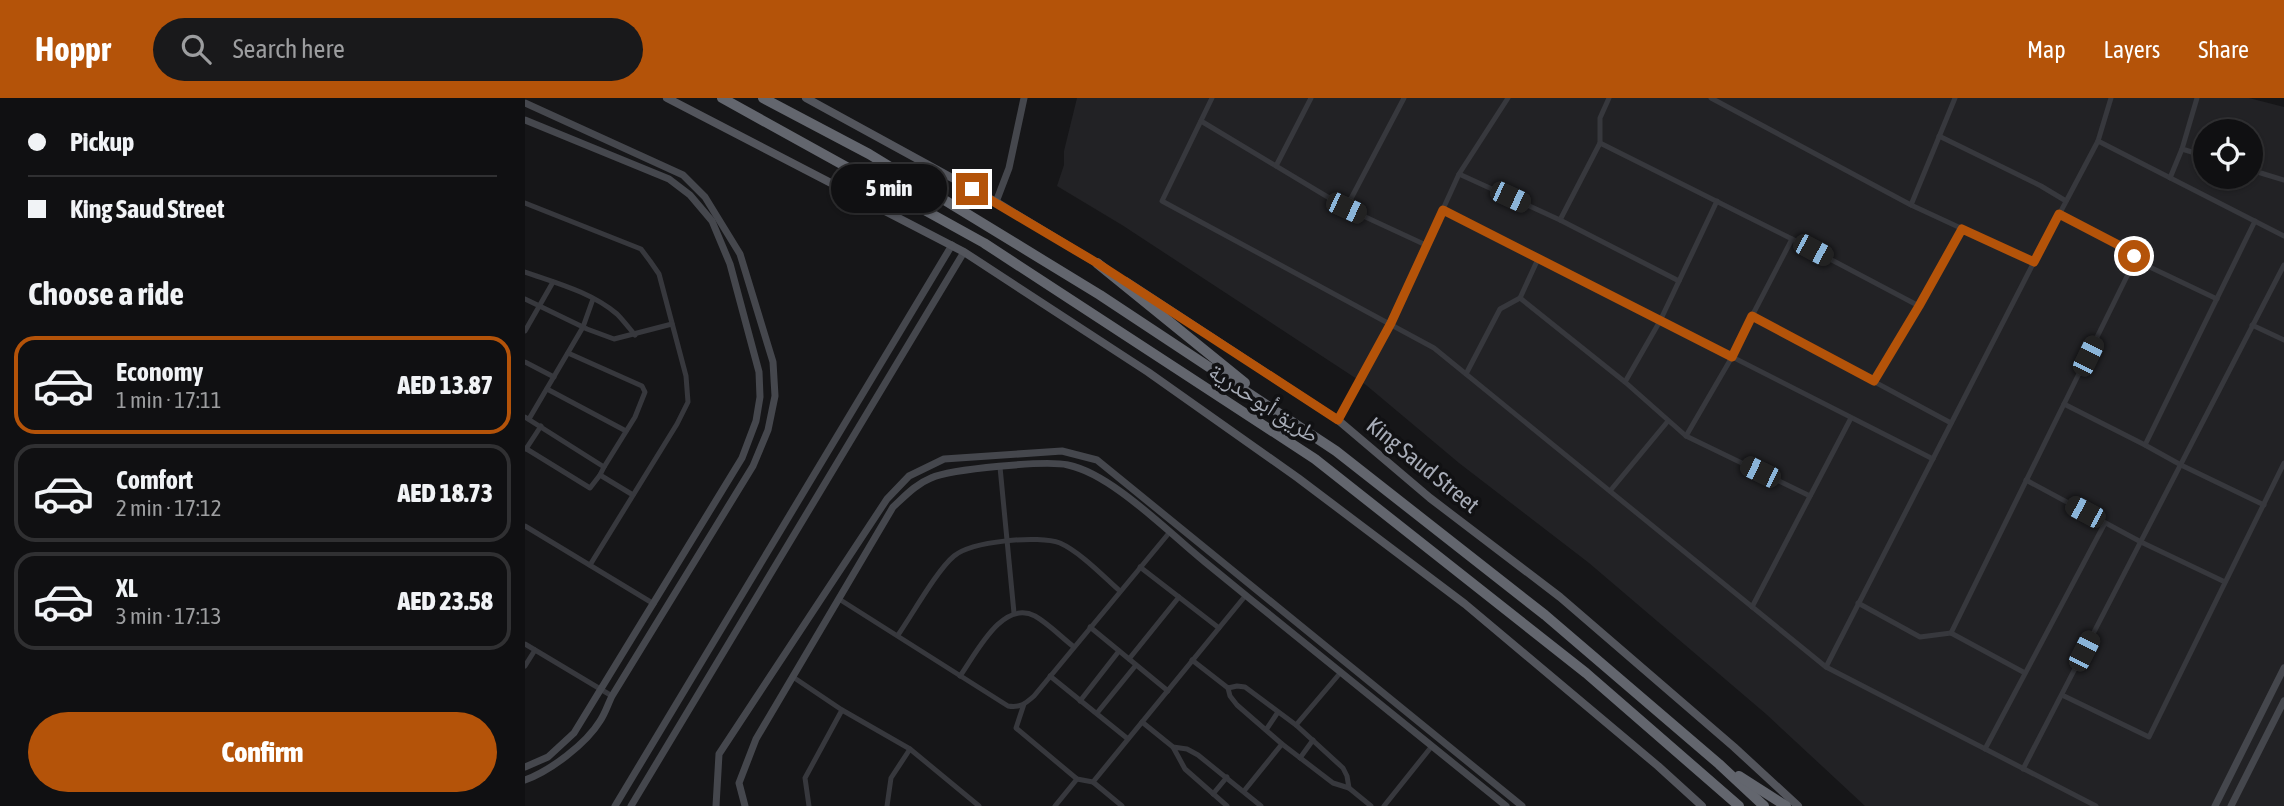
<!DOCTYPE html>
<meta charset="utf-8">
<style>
:root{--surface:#101012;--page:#19191b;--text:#f1f3f6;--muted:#9c9d9f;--line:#303032;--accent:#b45309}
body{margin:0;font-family:"Asap Condensed","Noto Naskh Arabic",sans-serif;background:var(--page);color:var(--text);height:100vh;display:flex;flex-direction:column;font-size:26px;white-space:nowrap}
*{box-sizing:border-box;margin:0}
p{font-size:23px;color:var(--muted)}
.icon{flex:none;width:38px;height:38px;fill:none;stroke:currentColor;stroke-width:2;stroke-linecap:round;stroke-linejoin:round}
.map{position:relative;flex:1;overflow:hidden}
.sheet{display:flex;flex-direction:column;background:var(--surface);width:525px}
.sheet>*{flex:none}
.top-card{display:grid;align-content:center;height:154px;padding:0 28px;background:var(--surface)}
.tools{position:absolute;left:1668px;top:21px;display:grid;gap:14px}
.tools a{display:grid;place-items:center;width:70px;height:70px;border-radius:50%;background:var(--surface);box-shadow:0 2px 5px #0004,0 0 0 2px var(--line);font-size:35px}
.end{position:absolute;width:32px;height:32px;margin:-16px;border:9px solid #b45309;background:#fff;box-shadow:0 0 0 4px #fff}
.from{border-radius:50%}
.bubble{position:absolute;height:49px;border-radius:24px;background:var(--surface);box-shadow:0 2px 5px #0004,0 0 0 2px var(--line);font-size:23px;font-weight:800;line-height:49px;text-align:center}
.car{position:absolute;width:21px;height:42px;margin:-21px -10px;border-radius:9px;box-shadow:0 0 5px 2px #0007;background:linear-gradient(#222 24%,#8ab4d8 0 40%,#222 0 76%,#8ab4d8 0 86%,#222 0)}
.top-card b{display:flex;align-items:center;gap:24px;height:66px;font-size:26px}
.top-card b+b{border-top:2px solid var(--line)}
.top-card i{width:18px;height:18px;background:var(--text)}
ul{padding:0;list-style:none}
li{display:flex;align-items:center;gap:21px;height:98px;margin:0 14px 10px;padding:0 14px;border:4px solid var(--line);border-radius:21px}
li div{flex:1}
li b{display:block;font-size:26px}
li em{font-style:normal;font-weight:800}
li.current{border-color:var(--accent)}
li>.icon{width:63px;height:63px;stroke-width:1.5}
h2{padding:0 28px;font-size:32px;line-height:84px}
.action{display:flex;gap:14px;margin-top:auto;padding:14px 28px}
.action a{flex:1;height:80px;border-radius:42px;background:var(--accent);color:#fff;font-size:28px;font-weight:800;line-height:80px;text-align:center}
header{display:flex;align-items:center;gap:42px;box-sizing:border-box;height:98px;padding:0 35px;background:var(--accent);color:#fff}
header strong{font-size:33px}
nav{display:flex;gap:38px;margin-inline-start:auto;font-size:24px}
.search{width:490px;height:63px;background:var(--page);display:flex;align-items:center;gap:18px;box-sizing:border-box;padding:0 24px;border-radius:38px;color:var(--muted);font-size:26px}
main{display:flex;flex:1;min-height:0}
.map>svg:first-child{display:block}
.built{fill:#222225;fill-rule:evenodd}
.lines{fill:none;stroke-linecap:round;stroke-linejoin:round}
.street{stroke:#37383d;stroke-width:5}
.secondary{stroke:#45474d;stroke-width:7}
.primary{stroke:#53555c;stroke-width:8}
.highway{stroke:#63666e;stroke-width:10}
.route{stroke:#b45309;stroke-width:9}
.labels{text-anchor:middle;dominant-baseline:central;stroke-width:7;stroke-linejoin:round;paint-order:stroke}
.street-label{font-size:23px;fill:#a8adb8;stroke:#111113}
</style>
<header>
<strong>Hoppr</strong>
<div class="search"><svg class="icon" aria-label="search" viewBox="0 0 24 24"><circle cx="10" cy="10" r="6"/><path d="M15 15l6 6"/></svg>Search here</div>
<nav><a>Map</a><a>Layers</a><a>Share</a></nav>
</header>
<main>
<section class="sheet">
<div class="top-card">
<b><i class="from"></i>Pickup</b>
<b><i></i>King Saud Street</b>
</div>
<h2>Choose a ride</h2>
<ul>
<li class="current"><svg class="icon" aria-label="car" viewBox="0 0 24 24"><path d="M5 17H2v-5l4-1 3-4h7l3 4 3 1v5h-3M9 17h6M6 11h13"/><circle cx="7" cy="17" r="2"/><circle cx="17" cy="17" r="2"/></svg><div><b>Economy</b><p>1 min · 17:11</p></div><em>AED 13.87</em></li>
<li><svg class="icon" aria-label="car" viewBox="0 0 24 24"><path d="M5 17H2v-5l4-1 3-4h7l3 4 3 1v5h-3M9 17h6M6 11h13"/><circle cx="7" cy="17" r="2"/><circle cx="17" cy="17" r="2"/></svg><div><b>Comfort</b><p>2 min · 17:12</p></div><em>AED 18.73</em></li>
<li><svg class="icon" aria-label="car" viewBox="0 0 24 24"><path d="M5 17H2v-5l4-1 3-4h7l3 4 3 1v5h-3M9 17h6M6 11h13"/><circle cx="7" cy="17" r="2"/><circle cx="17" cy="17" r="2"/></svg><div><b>XL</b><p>3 min · 17:13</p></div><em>AED 23.58</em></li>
</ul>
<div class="action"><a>Confirm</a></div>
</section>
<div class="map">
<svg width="1759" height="708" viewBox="0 0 1759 708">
<rect width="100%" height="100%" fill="#161618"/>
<path class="built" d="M 552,0 L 1724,0 L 1759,9 L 1759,708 L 1340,708 L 1241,616 L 1064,465 L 934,365 L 841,287 L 597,127 L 532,88 L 539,67 L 539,53 ZM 1680,33 L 1726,33 L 1726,79 L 1680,79 Z"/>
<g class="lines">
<g class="street">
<path d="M 687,0 L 637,103 L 909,250 L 1301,569 L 1571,708"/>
<path d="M 1186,0 L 1386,107 L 1509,164 L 1573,43 L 1586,0"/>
<path d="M 676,23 L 821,110 L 903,148"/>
<path d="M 1414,38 L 1516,88 L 1541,103"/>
<path d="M 1573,43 L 1759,138"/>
<path d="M 1075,45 L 1075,20 L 1084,0"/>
<path d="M 1657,51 L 1680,58"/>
<path d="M 751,68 L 786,0"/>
<path d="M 1726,72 L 1759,82"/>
<path d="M 934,76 L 1035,122 L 1075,45 L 1267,141 L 1394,208 L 1349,283"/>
<path d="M 1645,80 L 1657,51 L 1672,0"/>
<path d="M 0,105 L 116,151 L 125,163 L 134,176 L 161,278 L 163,304 L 152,326 L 65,467"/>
<path d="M 1386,107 L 1430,0"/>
<path d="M 821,110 L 879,0"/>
<path d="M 918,112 L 1408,361"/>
<path d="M 1534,116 L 1607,154 L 1610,162"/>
<path d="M 1035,122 L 1154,183"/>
<path d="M 1730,123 L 1620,347 L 1656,367 L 1739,407"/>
<path d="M 1013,161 L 995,200 L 1100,284 L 1161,338 L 1285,398"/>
<path d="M 0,174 C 31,185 66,194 92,216 C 98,222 104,230 110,237"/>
<path d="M 0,201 L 62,231 L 89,241 L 147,226"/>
<path d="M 1394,208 L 1437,131"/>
<path d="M 1227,218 L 1267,141"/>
<path d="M 1727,227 L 1759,242"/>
<path d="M 0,233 L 28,184"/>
<path d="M 43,255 L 117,288 L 120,294 L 110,319 L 79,369"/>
<path d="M 0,264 L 29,279"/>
<path d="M 941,276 L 975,211 L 995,200"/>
<path d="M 1100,284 L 1135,223 L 1192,103"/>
<path d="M 22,291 L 101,333"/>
<path d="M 1539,306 L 1620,347"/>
<path d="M 0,319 L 79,369 L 75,377 L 108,397"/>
<path d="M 4,321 L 58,229 L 68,201"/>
<path d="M 813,322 L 866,225 L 934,76 L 983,0"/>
<path d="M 1161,338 L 1207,259 L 1227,218 L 1426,325"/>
<path d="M 0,350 L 65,390 L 75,377"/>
<path d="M 1,351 L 16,328"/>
<path d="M 475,369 L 489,515"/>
<path d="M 1501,382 L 1616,444 L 1700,484"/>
<path d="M 1085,393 L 1143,323"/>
<path d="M 0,428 L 129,506"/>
<path d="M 615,469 L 694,530"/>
<path d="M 314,501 L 483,608 C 495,610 500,606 509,598 L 644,435"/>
<path d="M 1333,505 L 1395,539 L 1426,535"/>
<path d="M 1227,509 L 1326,320"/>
<path d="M 565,529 L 643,593"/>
<path d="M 373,537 C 387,517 412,472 429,458 C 447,443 514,437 535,445 C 555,454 578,478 595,493"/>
<path d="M 0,546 L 87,598"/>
<path d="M 604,561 L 654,499"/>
<path d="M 667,562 L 703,590 L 712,588 L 720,589 L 771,627 L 818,670 L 822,678 L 824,690 L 846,708"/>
<path d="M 0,568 L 10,552"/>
<path d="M 1301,569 L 1509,164"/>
<path d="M 1500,575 L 1426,535 L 1610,162 L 1692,201"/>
<path d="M 435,578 C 451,556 477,501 510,518 C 524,526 536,539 549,549"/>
<path d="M 525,578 L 603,641"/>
<path d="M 268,579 L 317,612 L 385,651 L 454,708"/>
<path d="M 703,590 L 705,598 L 712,607 L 757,646 L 808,685 L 824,690"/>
<path d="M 1537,597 L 1624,639 L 1759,365"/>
<path d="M 555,603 L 594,553"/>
<path d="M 499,606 L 491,630 L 552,681 L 568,684"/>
<path d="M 572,615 L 611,567"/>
<path d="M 617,624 L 648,649 L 662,651 L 673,657 L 736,708"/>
<path d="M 771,627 L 816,574"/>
<path d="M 741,632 L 753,614"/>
<path d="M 648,649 L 660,671 L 702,708"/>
<path d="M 1460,651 L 1580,425"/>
<path d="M 775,660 L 788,642"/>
<path d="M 1498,671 L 1759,167"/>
<path d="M 719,693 L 757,646"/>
<path d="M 688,696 L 702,679"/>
<path d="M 284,708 L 280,680 L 317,612"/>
<path d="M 362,708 L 366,680 L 385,651"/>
<path d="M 530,708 L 552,681"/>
<path d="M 597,708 L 568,684 L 721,497"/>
<path d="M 859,708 L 907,648"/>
</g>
<g class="secondary">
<path d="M 0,5 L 158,77 L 180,99 L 215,156 L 248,264 L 250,298 L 243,332 L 228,368 L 87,598 C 83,606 80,616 75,623 C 61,646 25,673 0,682"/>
<path d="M 0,22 L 144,81 L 165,97 L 187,123 L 205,166 L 234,274 L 235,299 L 231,323 L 217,360 L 49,635 L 23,659 L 0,669"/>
<path d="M 471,104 L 484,70 L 499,0"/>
<path d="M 90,708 L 427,147"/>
<path d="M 106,708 L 439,154"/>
<path d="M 191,708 L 194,656 L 362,401 L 384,378 L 419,361 L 537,353 L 572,362 L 997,708"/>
<path d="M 220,708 L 214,685 L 231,641 L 368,409 C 380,398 391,386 406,380 C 426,371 522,362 543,367 C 587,376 644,435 680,464 C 780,546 881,627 981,708"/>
<path d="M 1690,708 L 1759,570"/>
<path d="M 1706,708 L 1759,603"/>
</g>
<g class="primary">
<path d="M 142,0 L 439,154 L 623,274 L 773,380 L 940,506 L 1133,668 L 1177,708"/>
<path d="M 281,0 L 471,104 L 575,167"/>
<path d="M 601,183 L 813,322 L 905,400 L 1035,499 L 1209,649 L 1273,708"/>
</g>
<g class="highway">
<path d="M 197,0 L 459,145 L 790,361 L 1061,575 L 1214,708"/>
<path d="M 238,0 L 344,56 L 575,197 L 811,353 L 1020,517 L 1194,666 L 1239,708"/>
<path d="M 572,165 L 720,285"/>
<path d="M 1214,678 L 1261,708"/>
</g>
</g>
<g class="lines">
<path class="route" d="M 447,91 L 572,165 L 813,322 L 866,225 L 918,112 L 1207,259 L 1227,218 L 1349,283 L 1394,208 L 1437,131 L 1509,164 L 1534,116 L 1607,154 L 1609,158"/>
</g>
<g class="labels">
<g class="street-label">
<text transform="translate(739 305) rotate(33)">طريق أبوحدرية</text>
<text transform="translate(898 367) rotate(39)">King Saud Street</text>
</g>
</g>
</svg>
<div class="tools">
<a><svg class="icon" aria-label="locate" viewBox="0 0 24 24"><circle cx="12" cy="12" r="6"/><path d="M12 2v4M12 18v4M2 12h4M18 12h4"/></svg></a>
</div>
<i class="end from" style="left:1609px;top:158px"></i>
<i class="end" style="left:447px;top:91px"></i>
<div class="bubble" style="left:306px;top:66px;width:116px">5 min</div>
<i class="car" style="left:985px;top:99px;rotate:115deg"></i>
<i class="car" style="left:821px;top:110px;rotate:115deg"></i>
<i class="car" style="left:1288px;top:152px;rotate:118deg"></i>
<i class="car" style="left:1563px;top:258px;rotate:26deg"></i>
<i class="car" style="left:1235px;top:374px;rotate:296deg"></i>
<i class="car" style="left:1560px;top:414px;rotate:298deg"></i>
<i class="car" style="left:1559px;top:553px;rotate:27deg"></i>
</div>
</main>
